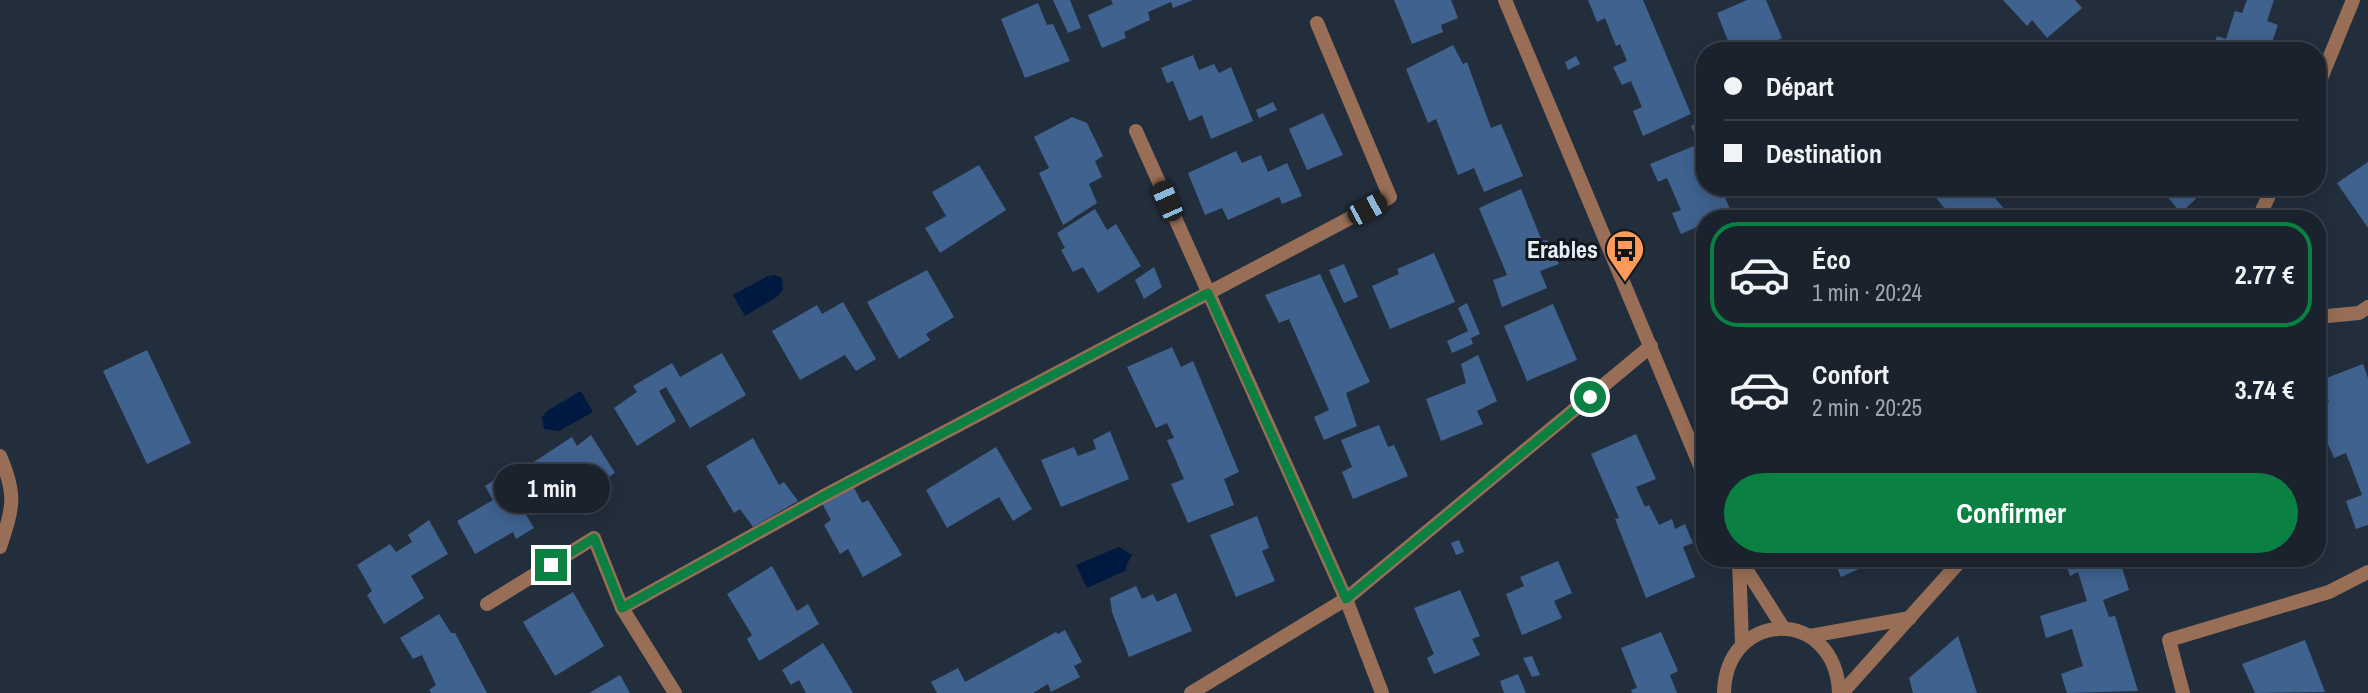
<!DOCTYPE html>
<html lang="fr">
<meta charset="utf-8">
<style>
:root{--surface:#1a222e;--page:#232a36;--text:#f1f3f6;--muted:#9fa4aa;--line:#383f4a;--accent:#0b8043}
body{margin:0;font-family:"Archivo Narrow",sans-serif;background:var(--page);color:var(--text);height:100vh;display:flex;flex-direction:column;font-size:26px;white-space:nowrap}
*{box-sizing:border-box;margin:0}
p{font-size:23px;color:var(--muted)}
.icon{flex:none;width:38px;height:38px;fill:none;stroke:currentColor;stroke-width:2;stroke-linecap:round;stroke-linejoin:round}
.map{position:relative;flex:1;overflow:hidden}
.side{position:absolute;left:1696px;top:210px;width:630px;height:357px;display:flex;flex-direction:column;background:var(--surface);border-radius:28px;box-shadow:0 4px 18px #0003,0 0 0 2px var(--line)}
.side>*{flex:none}
.hud{position:absolute;left:1696px;top:42px;width:630px;height:154px;border-radius:28px;box-shadow:0 4px 18px #0003,0 0 0 2px var(--line);display:grid;align-content:center;height:154px;padding:0 28px;background:var(--surface)}
.end{position:absolute;width:32px;height:32px;margin:-16px;border:9px solid #0b8043;background:#fff;box-shadow:0 0 0 4px #fff}
.from{border-radius:50%}
.bubble{position:absolute;height:49px;border-radius:24px;background:var(--surface);box-shadow:0 4px 18px #0003,0 0 0 2px var(--line);font-size:23px;font-weight:800;line-height:49px;text-align:center}
.car{position:absolute;width:21px;height:42px;margin:-21px -10px;border-radius:9px;box-shadow:0 0 5px 2px #0007;background:linear-gradient(#222 24%,#8ab4d8 0 40%,#222 0 76%,#8ab4d8 0 86%,#222 0)}
.hud b{display:flex;align-items:center;gap:24px;height:66px;font-size:26px}
.hud b+b{border-top:2px solid var(--line)}
.hud i{width:18px;height:18px;background:var(--text)}
ul{padding:12px 0 0;list-style:none}
li{display:flex;align-items:center;gap:21px;height:105px;margin:0 14px 10px;padding:0 14px;border:4px solid transparent;border-radius:28px}
li div{flex:1}
li b{display:block;font-size:26px}
li em{font-style:normal;font-weight:800}
li.current{border-color:var(--accent)}
li>.icon{width:63px;height:63px;stroke-width:1.5}
.cta{display:flex;gap:14px;margin-top:auto;padding:14px 28px}
.cta a{flex:1;height:80px;border-radius:42px;background:var(--accent);color:#fff;font-size:28px;font-weight:800;line-height:80px;text-align:center}
.map>svg:first-child{display:block}
.water{fill:#001940}
.building{fill:#3f628f}
.lines{fill:none;stroke-linecap:round;stroke-linejoin:round}
.lane{stroke:#986f56;stroke-width:14}
.street{stroke:#986f56;stroke-width:14}
.route{stroke:#0b8043;stroke-width:9}
.labels{text-anchor:middle;dominant-baseline:central;stroke-width:6;stroke-linejoin:round;paint-order:stroke}
.poi-label{font-size:24px;font-weight:bold;fill:#e5edf7;stroke:#11161d;text-anchor:end}
</style>
<div class="map">
<svg width="2368" height="693" viewBox="0 0 2368 693">
<rect width="100%" height="100%" fill="#232e3d"/>
<g class="water">
<path d="M 775,275 L 782,278 L 783,290 L 778,296 L 745,316 L 733,295 L 768,276 Z"/>
<path d="M 581,391 L 593,412 L 559,431 L 544,429 L 542,417 L 547,411 Z"/>
<path d="M 1119,547 L 1132,555 L 1126,566 L 1127,570 L 1087,588 L 1076,565 Z"/>
</g>
<g class="building">
<path d="M 1053,0 L 1070,0 L 1081,28 L 1068,33 Z"/>
<path d="M 1111,0 L 1193,0 L 1173,8 L 1171,2 L 1148,12 L 1150,20 L 1124,32 L 1126,38 L 1102,48 L 1088,15 L 1113,4 Z"/>
<path d="M 1394,0 L 1451,0 L 1458,18 L 1441,25 L 1443,32 L 1412,44 Z"/>
<path d="M 1588,0 L 1643,0 L 1691,114 L 1643,136 L 1633,111 L 1642,107 L 1631,81 L 1622,85 L 1613,67 L 1627,61 L 1620,44 L 1616,46 L 1605,18 L 1597,22 Z"/>
<path d="M 1747,0 L 1766,0 L 1782,38 L 1776,41 L 1780,51 L 1732,51 L 1717,13 Z"/>
<path d="M 2003,0 L 2075,0 L 2082,8 L 2047,38 L 2032,20 L 2027,26 Z"/>
<path d="M 2247,0 L 2274,0 L 2267,21 L 2278,25 L 2269,51 L 2212,51 L 2217,36 L 2226,39 L 2235,11 L 2242,13 Z"/>
<path d="M 1038,3 L 1047,25 L 1053,24 L 1070,61 L 1025,78 L 1001,19 Z"/>
<path d="M 1453,45 L 1463,64 L 1467,62 L 1491,128 L 1501,124 L 1523,176 L 1484,192 L 1474,168 L 1458,175 L 1436,119 L 1428,123 L 1406,69 Z"/>
<path d="M 1193,55 L 1199,70 L 1214,64 L 1219,73 L 1231,67 L 1253,121 L 1211,139 L 1202,115 L 1189,121 L 1173,81 L 1167,83 L 1161,68 Z"/>
<path d="M 1576,56 L 1580,64 L 1568,70 L 1565,62 Z"/>
<path d="M 1273,102 L 1277,110 L 1259,118 L 1256,110 Z"/>
<path d="M 1323,113 L 1343,155 L 1307,170 L 1289,129 Z"/>
<path d="M 1072,117 L 1087,123 L 1103,156 L 1095,161 L 1102,177 L 1089,184 L 1097,203 L 1063,225 L 1039,173 L 1049,168 L 1034,137 Z"/>
<path d="M 1704,119 L 1704,187 L 1721,187 L 1731,212 L 1715,219 L 1704,219 L 1704,224 L 1681,234 L 1672,213 L 1681,210 L 1667,178 L 1658,182 L 1650,164 L 1699,144 L 1691,126 Z"/>
<path d="M 1236,151 L 1242,163 L 1261,155 L 1268,172 L 1287,163 L 1302,196 L 1282,204 L 1279,197 L 1228,220 L 1222,208 L 1205,215 L 1188,173 Z"/>
<path d="M 2368,162 L 2368,228 L 2337,183 Z"/>
<path d="M 979,165 L 1006,210 L 940,253 L 925,228 L 946,216 L 932,192 Z"/>
<path d="M 1927,187 L 1996,187 L 2000,192 L 1994,197 L 2013,219 L 1943,219 L 1940,216 L 1947,211 Z"/>
<path d="M 2159,187 L 2202,187 L 2205,190 L 2181,213 Z"/>
<path d="M 1521,189 L 1542,241 L 1547,240 L 1559,264 L 1540,271 L 1547,288 L 1502,307 L 1493,280 L 1507,275 L 1479,208 Z"/>
<path d="M 1095,209 L 1107,230 L 1116,224 L 1141,266 L 1098,293 L 1083,267 L 1073,272 L 1061,250 L 1065,248 L 1057,233 Z"/>
<path d="M 1434,253 L 1455,302 L 1390,329 L 1372,286 L 1399,274 L 1397,269 Z"/>
<path d="M 1344,264 L 1358,297 L 1344,303 L 1329,270 Z"/>
<path d="M 1154,267 L 1162,287 L 1144,299 L 1135,280 Z"/>
<path d="M 927,270 L 954,317 L 926,334 L 930,340 L 899,359 L 867,302 Z"/>
<path d="M 1320,274 L 1370,382 L 1346,393 L 1357,426 L 1324,440 L 1314,417 L 1329,410 L 1289,319 L 1279,323 L 1265,295 Z"/>
<path d="M 843,302 L 876,359 L 856,371 L 845,355 L 800,380 L 772,331 L 817,305 L 822,314 Z"/>
<path d="M 1467,303 L 1480,334 L 1471,338 L 1473,344 L 1452,353 L 1447,341 L 1468,331 L 1458,308 Z"/>
<path d="M 1553,304 L 1577,360 L 1527,381 L 1504,326 Z"/>
<path d="M 1172,347 L 1181,367 L 1193,361 L 1239,472 L 1224,479 L 1234,505 L 1188,523 L 1171,484 L 1184,479 L 1167,440 L 1174,438 L 1167,423 L 1156,428 L 1127,367 Z"/>
<path d="M 147,350 L 191,443 L 147,464 L 103,371 Z"/>
<path d="M 722,353 L 746,395 L 690,428 L 666,387 L 659,391 L 676,421 L 637,446 L 614,408 L 637,392 L 633,386 L 672,363 L 680,377 Z"/>
<path d="M 1478,355 L 1497,401 L 1477,411 L 1483,424 L 1441,441 L 1426,399 L 1466,383 L 1461,364 Z"/>
<path d="M 2363,364 L 2368,378 L 2368,525 L 2356,529 L 2346,501 L 2362,495 L 2346,453 L 2334,458 L 2328,444 L 2317,448 L 2317,407 L 2329,402 L 2321,380 Z"/>
<path d="M 1379,425 L 1388,447 L 1394,445 L 1408,476 L 1353,499 L 1342,472 L 1352,467 L 1341,440 Z"/>
<path d="M 1110,431 L 1129,479 L 1061,507 L 1041,460 L 1074,447 L 1078,456 L 1096,449 L 1093,440 Z"/>
<path d="M 1636,434 L 1656,479 L 1636,487 L 1645,507 L 1649,505 L 1659,525 L 1672,519 L 1675,529 L 1685,524 L 1693,543 L 1683,547 L 1695,577 L 1646,598 L 1615,519 L 1619,518 L 1591,454 Z"/>
<path d="M 591,435 L 615,473 L 572,500 L 568,493 L 545,506 L 543,502 L 525,513 L 534,528 L 516,539 L 513,532 L 475,554 L 457,521 L 493,500 L 485,486 L 519,464 L 523,469 L 572,437 L 577,446 Z"/>
<path d="M 753,438 L 779,485 L 784,482 L 798,501 L 753,527 L 740,509 L 734,513 L 706,466 Z"/>
<path d="M 996,447 L 1032,509 L 1013,521 L 999,497 L 947,528 L 926,490 Z"/>
<path d="M 852,484 L 862,503 L 868,500 L 902,555 L 863,577 L 848,549 L 840,554 L 824,525 L 831,520 L 822,503 Z"/>
<path d="M 1257,516 L 1269,548 L 1262,551 L 1275,581 L 1236,597 L 1210,535 Z"/>
<path d="M 429,520 L 448,554 L 411,576 L 424,598 L 384,624 L 367,595 L 372,591 L 357,565 L 390,544 L 396,552 L 412,542 L 408,535 Z"/>
<path d="M 1459,540 L 1464,552 L 1456,555 L 1451,543 Z"/>
<path d="M 1833,558 L 1883,558 L 1841,577 Z"/>
<path d="M 2064,558 L 2119,558 L 2129,590 L 2103,600 L 2109,617 L 2115,616 L 2138,691 L 2067,693 L 2061,674 L 2083,666 L 2072,629 L 2046,638 L 2040,616 L 2087,601 L 2078,572 L 2070,576 Z"/>
<path d="M 1558,561 L 1572,593 L 1554,601 L 1562,618 L 1522,635 L 1506,594 L 1524,586 L 1520,577 Z"/>
<path d="M 772,566 L 797,611 L 808,604 L 819,624 L 759,661 L 747,639 L 752,635 L 727,594 Z"/>
<path d="M 1136,586 L 1142,599 L 1153,594 L 1157,602 L 1176,593 L 1192,631 L 1129,657 L 1112,612 L 1110,598 Z"/>
<path d="M 1460,590 L 1480,636 L 1472,639 L 1480,655 L 1434,674 L 1427,658 L 1434,654 L 1414,608 Z"/>
<path d="M 573,592 L 604,646 L 555,676 L 523,622 Z"/>
<path d="M 439,614 L 451,633 L 455,633 L 487,693 L 431,693 L 429,690 L 436,685 L 422,655 L 413,659 L 400,638 Z"/>
<path d="M 1065,630 L 1082,662 L 1074,666 L 1080,677 L 1051,692 L 1048,684 L 1033,693 L 937,693 L 931,682 L 958,668 L 965,682 L 1056,632 L 1058,634 Z"/>
<path d="M 1661,632 L 1678,671 L 1670,675 L 1677,693 L 1632,693 L 1631,690 L 1637,688 L 1621,648 Z"/>
<path d="M 1958,636 L 1977,693 L 1913,693 L 1909,678 Z"/>
<path d="M 2305,640 L 2325,692 L 2255,693 L 2242,664 Z"/>
<path d="M 823,643 L 833,659 L 853,693 L 806,693 L 799,680 L 791,685 L 782,670 Z"/>
<path d="M 1532,656 L 1540,675 L 1532,677 L 1523,658 Z"/>
<path d="M 1518,674 L 1526,693 L 1504,693 L 1500,681 Z"/>
<path d="M 620,675 L 630,693 L 589,693 Z"/>
</g>
<g class="lines">
<g class="lane">
<path d="M 0,456 C 17,495 13,508 0,547"/>
<path d="M 622,608 L 824,496"/>
</g>
<g class="street">
<path d="M 1505,0 L 1704,475"/>
<path d="M 2317,88 L 2353,0"/>
<path d="M 1136,131 L 1346,599 L 1382,693"/>
<path d="M 2258,219 L 2273,187"/>
<path d="M 2317,317 L 2359,313 L 2368,307"/>
<path d="M 824,496 L 1390,197 L 1317,23"/>
<path d="M 1739,558 L 1784,629"/>
<path d="M 1739,561 L 1742,643"/>
<path d="M 487,604 L 594,538 L 622,608 L 675,693"/>
<path d="M 1810,636 L 1910,618"/>
<path d="M 1191,693 L 1346,599 L 1651,346"/>
<path d="M 1724,693 C 1726,608 1836,607 1839,693"/>
<path d="M 1842,693 L 1963,558"/>
<path d="M 2183,693 L 2169,640 L 2329,592 L 2368,572"/>
</g>
</g>
<g class="lines">
<path class="route" d="M 551,565 L 594,538 L 622,608 L 824,496 L 1208,293 L 1346,599 L 1590,397"/>
</g>
<defs>
<g id="bus-pin" transform="scale(2.0125)"><path d="M0 17L-7.5 6A9.5 9.5 0 1 1 7.5 6Z" fill="#fe9b58" stroke="#11161d"/><path d="M-5-6H5V4H4V6H2V4H-2V6H-4V4H-5ZM-3.5-4V0h7V-4ZM-3.5 1.2v1.5H-2V1.2ZM2 1.2v1.5H3.5V1.2Z" fill="#111"/></g>
</defs>
<g fill-rule="evenodd">
<use href="#bus-pin" x="1625" y="249"/>
</g>
<g class="labels">
<g class="poi-label">
<text x="1598" y="249">Erables</text>
</g>
</g>
</svg>
<i class="end from" style="left:1590px;top:397px"></i>
<i class="end" style="left:551px;top:565px"></i>
<div class="bubble" style="left:494px;top:464px;width:116px">1 min</div>
<i class="car" style="left:1167px;top:201px;rotate:336deg"></i>
<i class="car" style="left:1367px;top:209px;rotate:62deg"></i>
<div class="hud">
<b><i class="from"></i>Départ</b>
<b><i></i>Destination</b>
</div>
<section class="side">
<ul>
<li class="current"><svg class="icon" aria-label="car" viewBox="0 0 24 24"><path d="M5 17H2v-5l4-1 3-4h7l3 4 3 1v5h-3M9 17h6M6 11h13"/><circle cx="7" cy="17" r="2"/><circle cx="17" cy="17" r="2"/></svg><div><b>Éco</b><p>1 min · 20:24</p></div><em>2.77 €</em></li>
<li><svg class="icon" aria-label="car" viewBox="0 0 24 24"><path d="M5 17H2v-5l4-1 3-4h7l3 4 3 1v5h-3M9 17h6M6 11h13"/><circle cx="7" cy="17" r="2"/><circle cx="17" cy="17" r="2"/></svg><div><b>Confort</b><p>2 min · 20:25</p></div><em>3.74 €</em></li>
</ul>
<div class="cta"><a>Confirmer</a></div>
</section>
</div>
